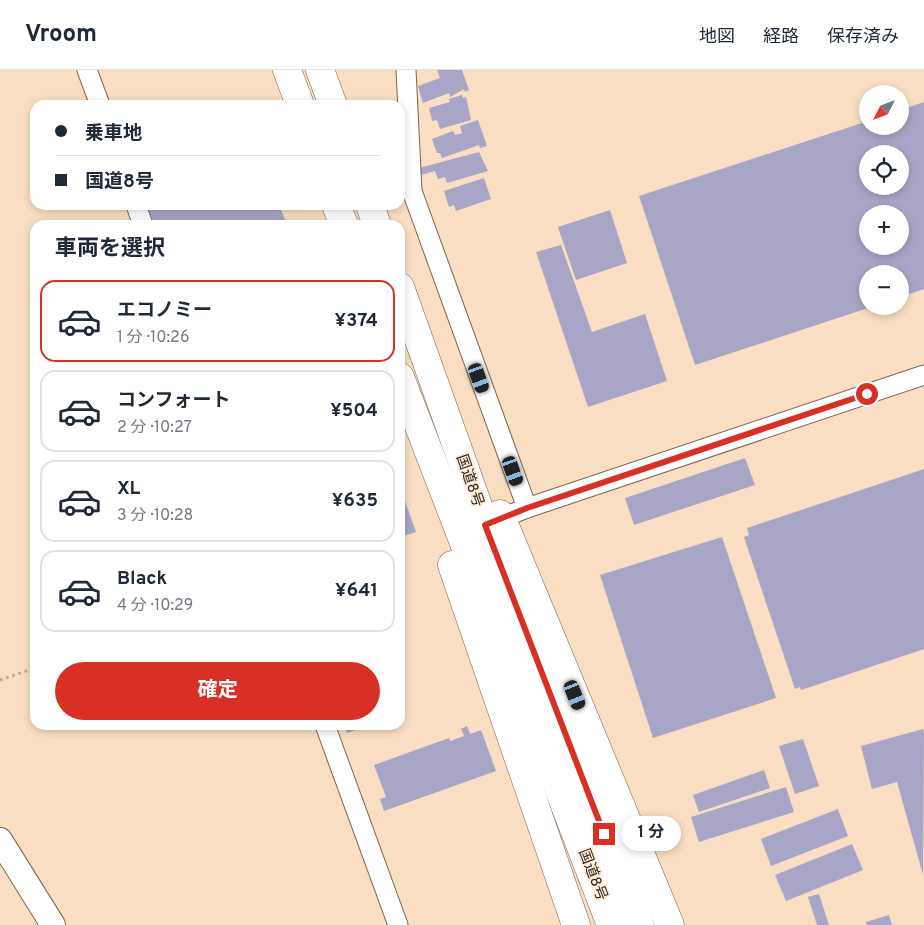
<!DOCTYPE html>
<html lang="ja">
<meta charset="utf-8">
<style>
:root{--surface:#fff;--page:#f2f2f3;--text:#1f2937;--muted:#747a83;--line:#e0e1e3;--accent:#d93025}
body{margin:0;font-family:Overpass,"Noto Sans JP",sans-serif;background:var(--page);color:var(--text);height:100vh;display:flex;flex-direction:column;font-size:19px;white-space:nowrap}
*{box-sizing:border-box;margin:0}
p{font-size:16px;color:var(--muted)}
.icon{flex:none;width:28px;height:28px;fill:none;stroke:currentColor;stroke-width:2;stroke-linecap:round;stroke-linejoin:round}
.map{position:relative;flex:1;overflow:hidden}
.drawer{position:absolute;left:30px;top:150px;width:375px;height:510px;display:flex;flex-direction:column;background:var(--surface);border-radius:15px;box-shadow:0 2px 8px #0003}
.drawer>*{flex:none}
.hud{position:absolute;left:30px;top:30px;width:375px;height:110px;border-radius:15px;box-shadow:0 2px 8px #0003;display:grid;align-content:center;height:110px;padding:0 25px;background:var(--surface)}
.needle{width:32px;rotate:228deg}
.controls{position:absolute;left:859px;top:15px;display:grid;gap:10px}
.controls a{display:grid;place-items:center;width:50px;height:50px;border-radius:50%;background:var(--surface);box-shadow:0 2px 8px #0003;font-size:25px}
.end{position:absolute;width:22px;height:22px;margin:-11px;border:6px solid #d93025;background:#fff;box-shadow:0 0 0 2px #fff}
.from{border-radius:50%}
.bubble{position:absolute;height:35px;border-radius:18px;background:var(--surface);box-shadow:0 2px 8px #0003;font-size:16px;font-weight:700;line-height:35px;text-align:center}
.car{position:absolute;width:15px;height:30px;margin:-15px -8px;border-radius:6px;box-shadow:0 0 4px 1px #0007;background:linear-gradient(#222 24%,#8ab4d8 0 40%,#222 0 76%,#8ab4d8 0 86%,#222 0)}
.hud b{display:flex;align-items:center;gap:18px;height:48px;font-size:19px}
.hud b+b{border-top:1px solid var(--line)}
.hud i{width:12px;height:12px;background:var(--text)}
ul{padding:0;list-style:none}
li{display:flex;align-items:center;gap:15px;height:82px;margin:0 10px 8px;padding:0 15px;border:2px solid var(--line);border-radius:15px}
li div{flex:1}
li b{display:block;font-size:19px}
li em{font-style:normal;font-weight:700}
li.on{border-color:var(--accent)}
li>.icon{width:45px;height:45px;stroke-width:1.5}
h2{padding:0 25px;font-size:22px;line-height:60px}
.button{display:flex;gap:10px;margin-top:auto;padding:10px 25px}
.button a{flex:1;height:58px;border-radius:30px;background:var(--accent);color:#fff;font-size:20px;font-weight:700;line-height:58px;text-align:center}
header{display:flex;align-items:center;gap:30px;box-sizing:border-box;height:70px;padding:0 25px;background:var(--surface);border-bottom:1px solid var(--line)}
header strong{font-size:24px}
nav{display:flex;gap:28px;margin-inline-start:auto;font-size:18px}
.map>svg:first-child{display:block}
.building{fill:#a9a5c6;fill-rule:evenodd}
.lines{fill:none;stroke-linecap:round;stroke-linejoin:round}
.minor-casing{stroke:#7c654d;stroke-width:21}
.tertiary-casing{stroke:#7c654d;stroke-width:26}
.trunk-casing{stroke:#7c654d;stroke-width:29}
.path{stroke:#bba690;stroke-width:3;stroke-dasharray:2.5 4;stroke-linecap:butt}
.minor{stroke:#fff;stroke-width:19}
.tertiary{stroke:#fff;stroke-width:24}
.trunk{stroke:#fff;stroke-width:28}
.route{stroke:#d93025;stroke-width:6}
.labels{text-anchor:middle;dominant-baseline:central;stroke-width:4;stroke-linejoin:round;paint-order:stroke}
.street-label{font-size:15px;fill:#31271d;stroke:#fdeddd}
</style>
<header>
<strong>Vroom</strong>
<nav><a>地図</a><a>経路</a><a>保存済み</a></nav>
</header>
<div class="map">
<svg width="924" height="855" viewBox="0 0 924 855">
<rect width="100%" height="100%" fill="#f9dec3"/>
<g class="building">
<path d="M 437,0 L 462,0 L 469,20 L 465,22 L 464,19 L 450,27 L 449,23 L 423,33 L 418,16 L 440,8 Z"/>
<path d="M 462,25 L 463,28 L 466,27 L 471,50 L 440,59 L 437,50 L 432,51 L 429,38 L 450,32 L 449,29 Z"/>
<path d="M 924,32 L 924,219 L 900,227 L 900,204 L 868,204 L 868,238 L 695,295 L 639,126 L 868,51 L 868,56 L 900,56 L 900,40 ZM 868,84 L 900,84 L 900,116 L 868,116 ZM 868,144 L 900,144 L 900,176 L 868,176 Z"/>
<path d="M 478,50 L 487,76 L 480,78 L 479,75 L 442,88 L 440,83 L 437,83 L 432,69 L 453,61 L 455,65 L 462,63 L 460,56 Z"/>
<path d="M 479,82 L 488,101 L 447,113 L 445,107 L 438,109 L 435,101 L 421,105 L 419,98 Z"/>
<path d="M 484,108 L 491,129 L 456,141 L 454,135 L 449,137 L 444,121 Z"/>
<path d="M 147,135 L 279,135 L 286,152 L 278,155 L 154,155 Z"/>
<path d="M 610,140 L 627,193 L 576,210 L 558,157 Z"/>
<path d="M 561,175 L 592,262 L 645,244 L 667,311 L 588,337 L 536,182 Z"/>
<path d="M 745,388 L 755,415 L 634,455 L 625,428 Z"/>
<path d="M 924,399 L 924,579 L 801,620 L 800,617 L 795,619 L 744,467 L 749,465 L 747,458 Z"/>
<path d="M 400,417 L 416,462 L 400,467 Z"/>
<path d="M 722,467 L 776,628 L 653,668 L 600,505 Z"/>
<path d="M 344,655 L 369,655 L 347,663 Z"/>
<path d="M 467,656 L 470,664 L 481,660 L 496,701 L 384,741 L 380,729 L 386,727 L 374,695 L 449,668 L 450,671 L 464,666 L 461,659 Z"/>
<path d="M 923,659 L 924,663 L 923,805 L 897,712 L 872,719 L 861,676 Z"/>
<path d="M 803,669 L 819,716 L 795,724 L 779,676 Z"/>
<path d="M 764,700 L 770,718 L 699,742 L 693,725 Z"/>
<path d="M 786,717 L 794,742 L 699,772 L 691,747 Z"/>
<path d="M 838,739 L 848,766 L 771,796 L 761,769 Z"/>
<path d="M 852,774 L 863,800 L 786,831 L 775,805 Z"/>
<path d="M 819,824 L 829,855 L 817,855 L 808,827 Z"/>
<path d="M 889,845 L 892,855 L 867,855 L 866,852 Z"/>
</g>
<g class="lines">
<g class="minor-casing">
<g id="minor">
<path d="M 87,0 L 100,35"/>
<path d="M 406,0 L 412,121 L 527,438"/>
<path d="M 136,135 L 143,155"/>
<path d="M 492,452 L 527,438 L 924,305"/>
<path d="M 325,655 L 398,855"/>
</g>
</g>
<g class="tertiary-casing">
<path id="tertiary" d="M 0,770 L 53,855"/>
</g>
<g class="trunk-casing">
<g id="trunk">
<path d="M 287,0 L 300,35"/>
<path d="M 320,0 L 333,35"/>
<path d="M 336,135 L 344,155"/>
<path d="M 370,135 L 377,155"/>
<path d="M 400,217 L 485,455 L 640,855"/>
<path d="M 400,307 L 611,855"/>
<path d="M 500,444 L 670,855"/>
<path d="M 452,495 L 576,855"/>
</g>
</g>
<path class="path" d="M 0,610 L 35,598"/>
<use href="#minor" class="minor"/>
<use href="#tertiary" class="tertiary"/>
<use href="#trunk" class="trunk"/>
</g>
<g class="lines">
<path class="route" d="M 604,764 L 485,455 L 527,438 L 867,324"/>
</g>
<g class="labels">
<g class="street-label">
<text transform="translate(469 411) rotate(71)">国道8号</text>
<text transform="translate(592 805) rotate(69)">国道8号</text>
</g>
</g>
</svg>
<div class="controls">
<a><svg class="needle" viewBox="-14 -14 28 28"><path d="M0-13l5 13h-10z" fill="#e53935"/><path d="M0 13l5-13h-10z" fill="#747a83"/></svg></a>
<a><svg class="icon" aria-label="locate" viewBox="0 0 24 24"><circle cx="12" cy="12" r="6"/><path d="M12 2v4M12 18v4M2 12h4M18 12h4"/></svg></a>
<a>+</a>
<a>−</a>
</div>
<i class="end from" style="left:867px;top:324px"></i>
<i class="end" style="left:604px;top:764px"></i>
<div class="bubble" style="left:621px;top:746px;width:60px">1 分</div>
<i class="car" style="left:479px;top:308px;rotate:160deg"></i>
<i class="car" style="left:513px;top:401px;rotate:160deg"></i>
<i class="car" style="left:575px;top:625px;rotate:158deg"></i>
<div class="hud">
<b><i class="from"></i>乗車地</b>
<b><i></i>国道8号</b>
</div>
<section class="drawer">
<h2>車両を選択</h2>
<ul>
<li class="on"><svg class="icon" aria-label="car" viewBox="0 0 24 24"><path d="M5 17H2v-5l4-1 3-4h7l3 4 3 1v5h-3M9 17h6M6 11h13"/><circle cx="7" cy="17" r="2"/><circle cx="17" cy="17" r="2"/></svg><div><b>エコノミー</b><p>1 分 · 10:26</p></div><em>¥374</em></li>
<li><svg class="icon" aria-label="car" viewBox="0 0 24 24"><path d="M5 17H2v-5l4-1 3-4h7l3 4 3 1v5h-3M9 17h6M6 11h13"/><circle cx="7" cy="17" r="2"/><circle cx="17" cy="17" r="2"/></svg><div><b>コンフォート</b><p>2 分 · 10:27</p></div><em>¥504</em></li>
<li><svg class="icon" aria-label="car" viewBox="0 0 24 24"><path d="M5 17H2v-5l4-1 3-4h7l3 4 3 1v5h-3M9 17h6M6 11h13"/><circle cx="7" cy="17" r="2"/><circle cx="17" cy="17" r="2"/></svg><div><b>XL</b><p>3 分 · 10:28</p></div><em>¥635</em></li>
<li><svg class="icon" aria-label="car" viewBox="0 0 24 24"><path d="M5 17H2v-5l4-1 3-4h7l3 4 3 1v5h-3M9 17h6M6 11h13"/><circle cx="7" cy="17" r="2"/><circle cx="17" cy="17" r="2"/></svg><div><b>Black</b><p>4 分 · 10:29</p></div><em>¥641</em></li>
</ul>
<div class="button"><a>確定</a></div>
</section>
</div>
